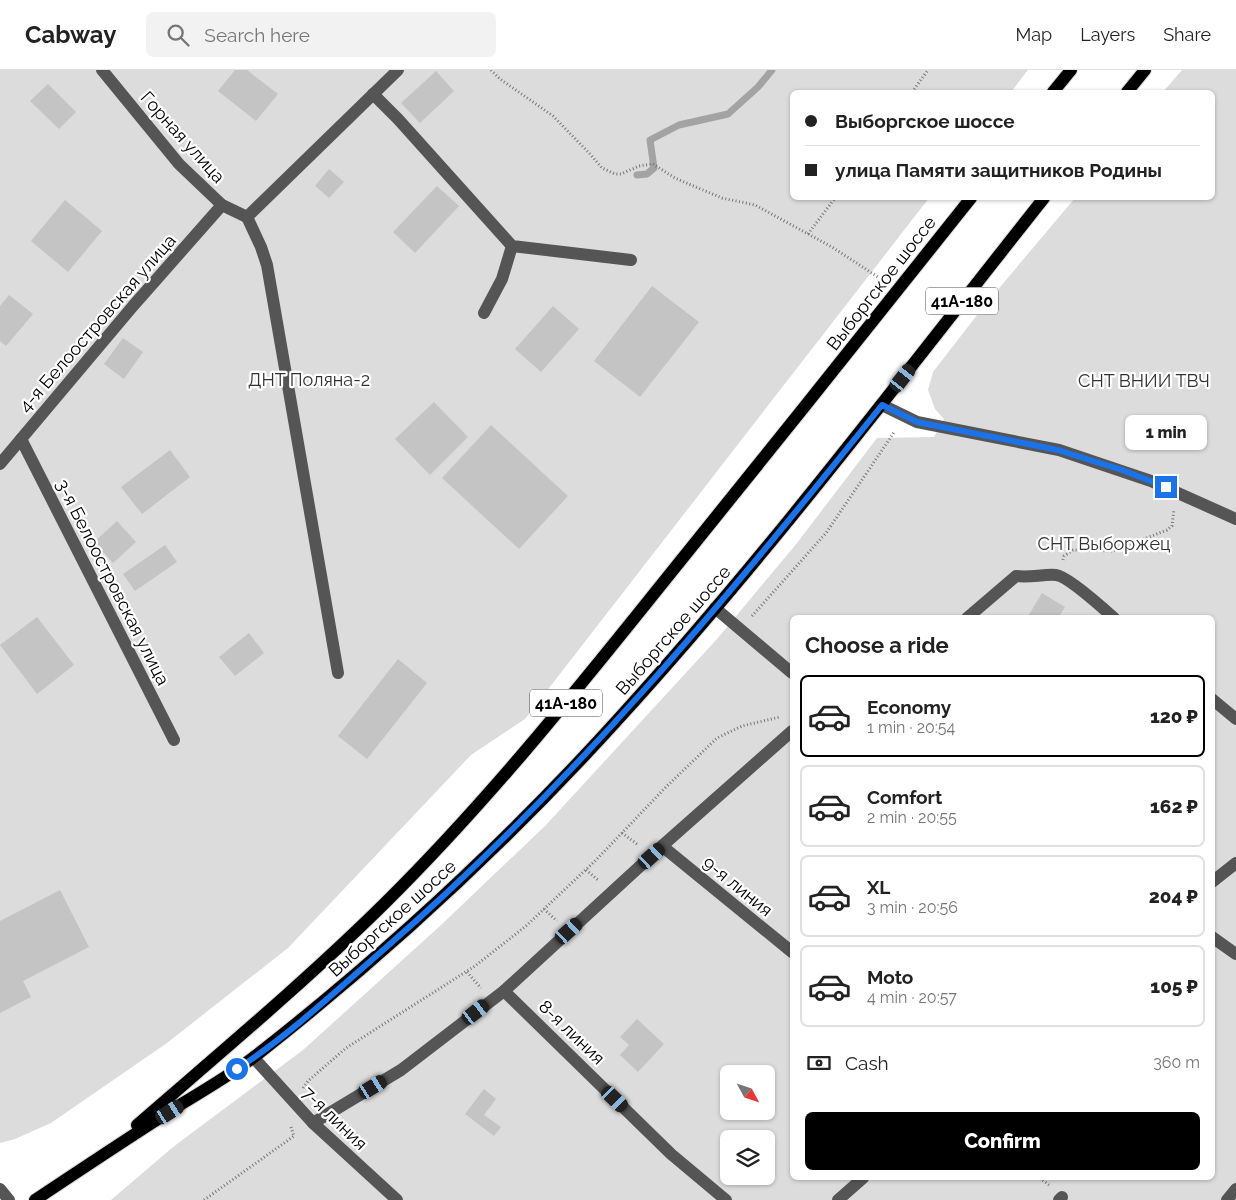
<!DOCTYPE html>
<meta charset="utf-8">
<style>
:root{--surface:#fff;--page:#f2f2f2;--text:#222;--muted:#767676;--line:#e0e0e0;--accent:#000}
body{margin:0;font-family:Raleway,sans-serif;background:var(--page);color:var(--text);height:100vh;display:flex;flex-direction:column;font-size:19px;white-space:nowrap}
*{box-sizing:border-box;margin:0}
p{font-size:16px;color:var(--muted)}
.icon{flex:none;width:28px;height:28px;fill:none;stroke:currentColor;stroke-width:2;stroke-linecap:round;stroke-linejoin:round}
.map{position:relative;flex:1;overflow:hidden}
.drawer{position:absolute;left:790px;top:545px;width:425px;height:565px;display:flex;flex-direction:column;background:var(--surface);border-radius:8px;box-shadow:0 1px 4px #0004}
.drawer>*{flex:none}
.guide{position:absolute;left:790px;top:20px;width:425px;height:110px;border-radius:8px;box-shadow:0 1px 4px #0004;display:grid;align-content:center;height:110px;padding:0 15px;background:var(--surface)}
.needle{width:32px;rotate:130deg}
.tools{position:absolute;left:720px;top:995px;display:grid;gap:10px}
.tools a{display:grid;place-items:center;width:55px;height:55px;border-radius:8px;background:var(--surface);box-shadow:0 1px 4px #0004;font-size:25px}
.end{position:absolute;width:22px;height:22px;margin:-11px;border:6px solid #1a73e8;background:#fff;box-shadow:0 0 0 2px #fff}
.from{border-radius:50%}
.bubble{position:absolute;height:35px;border-radius:8px;background:var(--surface);box-shadow:0 1px 4px #0004;font-size:16px;font-weight:800;line-height:35px;text-align:center}
.car{position:absolute;width:15px;height:30px;margin:-15px -8px;border-radius:6px;box-shadow:0 0 4px 1px #0007;background:linear-gradient(#222 24%,#8ab4d8 0 40%,#222 0 76%,#8ab4d8 0 86%,#222 0)}
.guide b{display:flex;align-items:center;gap:18px;height:48px;font-size:19px}
.guide b+b{border-top:1px solid var(--line)}
.guide i{width:12px;height:12px;background:var(--text)}
ul{padding:0;list-style:none}
li{display:flex;align-items:center;gap:15px;height:82px;margin:0 10px 8px;padding:0 5px;border:2px solid var(--line);border-radius:8px}
li div{flex:1}
li b{display:block;font-size:19px}
li em{font-style:normal;font-weight:800}
li.current{border-color:var(--accent)}
li>.icon{width:45px;height:45px;stroke-width:1.5}
h2{padding:0 15px;font-size:22px;line-height:60px}
.pay{display:flex;align-items:center;gap:12px;height:55px;padding:0 15px;font-size:19px}
.pay p{margin-inline-start:auto}
.primary-button{display:flex;gap:10px;margin-top:auto;padding:10px 15px}
.primary-button a{flex:1;height:58px;border-radius:8px;background:var(--accent);color:#fff;font-size:20px;font-weight:800;line-height:58px;text-align:center}
header{display:flex;align-items:center;gap:30px;box-sizing:border-box;height:70px;padding:0 25px;background:var(--surface);border-bottom:1px solid var(--line)}
header strong{font-size:24px}
nav{display:flex;gap:28px;margin-inline-start:auto;font-size:18px}
.search{width:350px;height:45px;background:var(--page);display:flex;align-items:center;gap:12px;box-sizing:border-box;padding:0 18px;border-radius:8px;color:var(--muted);font-size:19px}
.map>svg:first-child{display:block}
.green{fill:#dcdcdc;fill-rule:evenodd}
.lines{fill:none;stroke-linecap:round;stroke-linejoin:round}
.stream{stroke:#a3a3a3;stroke-width:7}
.building{fill:#c4c4c4}
.major-casing{stroke:#dbdbdb;stroke-width:14}
.path{stroke:#777;stroke-width:3;stroke-dasharray:1 2.5;stroke-linecap:butt}
.minor{stroke:#555;stroke-width:12}
.major{stroke:#000;stroke-width:12}
.route{stroke:#1a73e8;stroke-width:6}
.labels{text-anchor:middle;dominant-baseline:central;stroke-width:4.5;stroke-linejoin:round;paint-order:stroke}
.shield{fill:#fff;stroke:#4c4c4c;stroke-width:1}
.shield-label{font-size:16px;font-weight:bold;fill:#000}
.street-label{font-size:18px;fill:#000;stroke:#fff}
.park-label{font-size:18px;fill:#333;stroke:#fff}
</style>
<header>
<strong>Cabway</strong>
<div class="search"><svg class="icon" aria-label="search" viewBox="0 0 24 24"><circle cx="10" cy="10" r="6"/><path d="M15 15l6 6"/></svg>Search here</div>
<nav><a>Map</a><a>Layers</a><a>Share</a></nav>
</header>
<div class="map">
<svg width="1236" height="1130" viewBox="0 0 1236 1130">
<rect width="100%" height="100%" fill="#fff"/>
<g class="green">
<path d="M 0,0 L 1028,0 L 1011,22 L 792,22 L 792,128 L 929,128 L 525,649 L 471,685 L 288,878 L 167,973 L 51,1053 L 15,1069 L 0,1073 Z"/>
<path d="M 1182,0 L 1236,0 L 1236,1130 L 111,1130 L 173,1077 L 303,980 L 440,856 L 545,756 L 717,569 L 797,473 L 877,368 L 934,367 L 944,349 L 935,339 L 928,320 L 933,302 L 984,236 L 1075,128 L 1212,128 L 1212,22 L 1163,22 ZM 792,548 L 1212,548 L 1212,1108 L 792,1108 ZM 729,1004 L 766,1004 L 766,1041 L 729,1041 ZM 729,1069 L 766,1069 L 766,1106 L 729,1106 Z"/>
</g>
<g class="lines">
<path class="stream" d="M 637,105 L 647,104 L 654,98 L 650,70 L 679,55 L 728,44 L 758,17 L 772,0"/>
</g>
<g class="building">
<path d="M 235,0 L 247,0 L 278,24 L 256,51 L 218,21 Z"/>
<path d="M 436,1 L 454,21 L 420,53 L 401,33 Z"/>
<path d="M 48,14 L 76,42 L 59,59 L 30,31 Z"/>
<path d="M 329,99 L 344,112 L 329,128 L 315,116 Z"/>
<path d="M 437,116 L 459,136 L 415,183 L 393,162 Z"/>
<path d="M 65,130 L 102,161 L 68,202 L 31,171 Z"/>
<path d="M 652,216 L 699,252 L 640,327 L 594,291 Z"/>
<path d="M 9,225 L 33,244 L 6,276 L 0,271 L 0,236 Z"/>
<path d="M 553,236 L 579,259 L 541,302 L 515,279 Z"/>
<path d="M 123,268 L 143,282 L 124,309 L 104,294 Z"/>
<path d="M 434,332 L 468,367 L 430,405 L 395,369 Z"/>
<path d="M 491,355 L 568,426 L 519,479 L 442,408 Z"/>
<path d="M 170,380 L 190,407 L 142,444 L 121,417 Z"/>
<path d="M 117,451 L 136,472 L 113,493 L 94,472 Z"/>
<path d="M 165,475 L 177,492 L 135,521 L 123,504 Z"/>
<path d="M 1042,523 L 1065,537 L 1058,548 L 1027,548 Z"/>
<path d="M 37,547 L 74,595 L 37,624 L 0,575 Z"/>
<path d="M 249,563 L 264,583 L 235,606 L 219,587 Z"/>
<path d="M 398,589 L 427,613 L 367,689 L 338,666 Z"/>
<path d="M 60,820 L 89,877 L 23,911 L 31,927 L 0,943 L 0,851 Z"/>
<path d="M 637,949 L 664,974 L 638,1002 L 620,985 L 629,975 L 620,967 Z"/>
<path d="M 484,1019 L 496,1029 L 484,1045 L 501,1057 L 494,1066 L 465,1044 Z"/>
</g>
<g class="lines">
<g class="major-casing">
<g id="major">
<path d="M 1053,22 L 1071,0"/>
<path d="M 1127,22 L 1145,0"/>
<path d="M 137,1055 C 221,982 306,911 385,833 C 482,737 568,631 653,525 C 760,393 865,261 971,128"/>
<path d="M 35,1130 C 83,1098 131,1066 180,1035 C 206,1019 234,1003 258,984 C 388,882 510,769 621,646 C 771,481 906,302 1044,128"/>
</g>
</g>
<g class="path">
<path d="M 491,0 L 500,9 L 553,46 L 590,84 L 602,98 L 615,104 L 621,104 L 639,96 L 653,94 L 675,108 L 691,115 L 722,128 L 755,135 L 832,177 L 884,211"/>
<path d="M 912,22 L 928,0"/>
<path d="M 808,164 L 835,128"/>
<path d="M 1063,490 L 1064,486 L 1073,480 L 1113,481 L 1167,460 L 1172,456 L 1174,439"/>
<path d="M 752,546 L 826,463 L 895,361"/>
<path d="M 622,763 L 637,774"/>
<path d="M 586,800 L 598,810"/>
<path d="M 544,839 L 557,851"/>
<path d="M 467,902 L 481,918"/>
<path d="M 303,1018 L 308,1011 L 346,978 L 475,896 L 526,856 L 596,790 L 666,717 L 717,668 L 742,656 L 780,647"/>
<path d="M 291,1057 L 294,1066"/>
<path d="M 1040,1108 L 1049,1115"/>
<path d="M 204,1130 L 294,1066"/>
</g>
<g class="minor">
<path d="M 102,0 L 179,94 L 222,135 L 247,147"/>
<path d="M 373,24 L 398,49 L 512,176 L 631,190"/>
<path d="M 247,147 L 261,177 L 267,195 L 338,603"/>
<path d="M 247,147 L 398,0"/>
<path d="M 484,243 L 502,209 L 512,176"/>
<path d="M 882,335 L 917,352 L 1059,380 L 1151,411 L 1236,449"/>
<path d="M 21,369 L 174,670"/>
<path d="M 0,394 L 133,236 L 222,135"/>
<path d="M 715,538 L 792,603"/>
<path d="M 967,548 L 1016,506 C 1030,508 1043,504 1056,505 C 1067,506 1104,539 1114,548"/>
<path d="M 1212,629 L 1236,649"/>
<path d="M 662,776 L 792,882"/>
<path d="M 1212,812 L 1236,793"/>
<path d="M 1212,867 L 1236,884"/>
<path d="M 504,921 L 671,1084 L 726,1130"/>
<path d="M 254,988 L 313,1053 L 397,1130"/>
<path d="M 313,1053 L 401,1000 L 504,921 L 662,776 L 792,661"/>
<path d="M 0,1119 L 9,1130"/>
<path d="M 838,1130 L 863,1108"/>
<path d="M 1059,1130 L 1062,1127"/>
<path d="M 1227,1130 L 1236,1119"/>
</g>
<use href="#major" class="major"/>
</g>
<g class="lines">
<path class="route" d="M 237,999 C 288,966 336,921 382,881 C 569,719 728,528 882,335 L 917,352 L 1058,380 L 1122,400 L 1166,417"/>
</g>
<g class="labels">
<g class="shield">
<rect x="926" y="217.5" width="72" height="27" rx="4"/>
<rect x="530" y="619.5" width="72" height="27" rx="4"/>
</g>
<g class="shield-label">
<text x="962" y="231">41А-180</text>
<text x="566" y="633">41А-180</text>
</g>
<g class="street-label">
<text transform="translate(183 67) rotate(48)">Горная улица</text>
<text transform="translate(881 213) rotate(-52)">Выборгское шоссе</text>
<text transform="translate(97 253) rotate(-49)">4-я Белоостровская улица</text>
<text transform="translate(113 512) rotate(63)">3-я Белоостровская улица</text>
<text transform="translate(673 560) rotate(-49)">Выборгское шоссе</text>
<text transform="translate(738 816) rotate(39)">9-я линия</text>
<text transform="translate(392 848) rotate(-42)">Выборгское шоссе</text>
<text transform="translate(572 962) rotate(44)">8-я линия</text>
<text transform="translate(335 1048) rotate(44)">7-я линия</text>
</g>
<g class="park-label">
<text x="309" y="309">ДНТ Поляна-2</text>
<text x="1144" y="310">СНТ ВНИИ ТВЧ</text>
<text x="1104" y="473">СНТ Выборжец</text>
</g>
</g>
</svg>
<div class="tools">
<a><svg class="needle" viewBox="-14 -14 28 28"><path d="M0-13l5 13h-10z" fill="#e53935"/><path d="M0 13l5-13h-10z" fill="#767676"/></svg></a>
<a><svg class="icon" aria-label="layers" viewBox="0 0 24 24"><path d="M12 4l9 5-9 5-9-5zM3 14l9 5 9-5"/></svg></a>
</div>
<i class="end from" style="left:237px;top:999px"></i>
<i class="end" style="left:1166px;top:417px"></i>
<div class="bubble" style="left:1125px;top:345px;width:82px">1 min</div>
<i class="car" style="left:903px;top:308px;rotate:38deg"></i>
<i class="car" style="left:652px;top:786px;rotate:48deg"></i>
<i class="car" style="left:569px;top:861px;rotate:48deg"></i>
<i class="car" style="left:476px;top:942px;rotate:52deg"></i>
<i class="car" style="left:373px;top:1017px;rotate:59deg"></i>
<i class="car" style="left:615px;top:1029px;rotate:134deg"></i>
<i class="car" style="left:170px;top:1042px;rotate:57deg"></i>
<div class="guide">
<b><i class="from"></i>Выборгское шоссе</b>
<b><i></i>улица Памяти защитников Родины</b>
</div>
<section class="drawer">
<h2>Choose a ride</h2>
<ul>
<li class="current"><svg class="icon" aria-label="car" viewBox="0 0 24 24"><path d="M5 17H2v-5l4-1 3-4h7l3 4 3 1v5h-3M9 17h6M6 11h13"/><circle cx="7" cy="17" r="2"/><circle cx="17" cy="17" r="2"/></svg><div><b>Economy</b><p>1 min · 20:54</p></div><em>120 ₽</em></li>
<li><svg class="icon" aria-label="car" viewBox="0 0 24 24"><path d="M5 17H2v-5l4-1 3-4h7l3 4 3 1v5h-3M9 17h6M6 11h13"/><circle cx="7" cy="17" r="2"/><circle cx="17" cy="17" r="2"/></svg><div><b>Comfort</b><p>2 min · 20:55</p></div><em>162 ₽</em></li>
<li><svg class="icon" aria-label="car" viewBox="0 0 24 24"><path d="M5 17H2v-5l4-1 3-4h7l3 4 3 1v5h-3M9 17h6M6 11h13"/><circle cx="7" cy="17" r="2"/><circle cx="17" cy="17" r="2"/></svg><div><b>XL</b><p>3 min · 20:56</p></div><em>204 ₽</em></li>
<li><svg class="icon" aria-label="car" viewBox="0 0 24 24"><path d="M5 17H2v-5l4-1 3-4h7l3 4 3 1v5h-3M9 17h6M6 11h13"/><circle cx="7" cy="17" r="2"/><circle cx="17" cy="17" r="2"/></svg><div><b>Moto</b><p>4 min · 20:57</p></div><em>105 ₽</em></li>
</ul>
<div class="pay"><svg class="icon" aria-label="cash" viewBox="0 0 24 24"><path d="M3 7h18v10H3z"/><circle cx="12" cy="12" r="2"/></svg>Cash<p>360 m</p></div>
<div class="primary-button"><a>Confirm</a></div>
</section>
</div>
